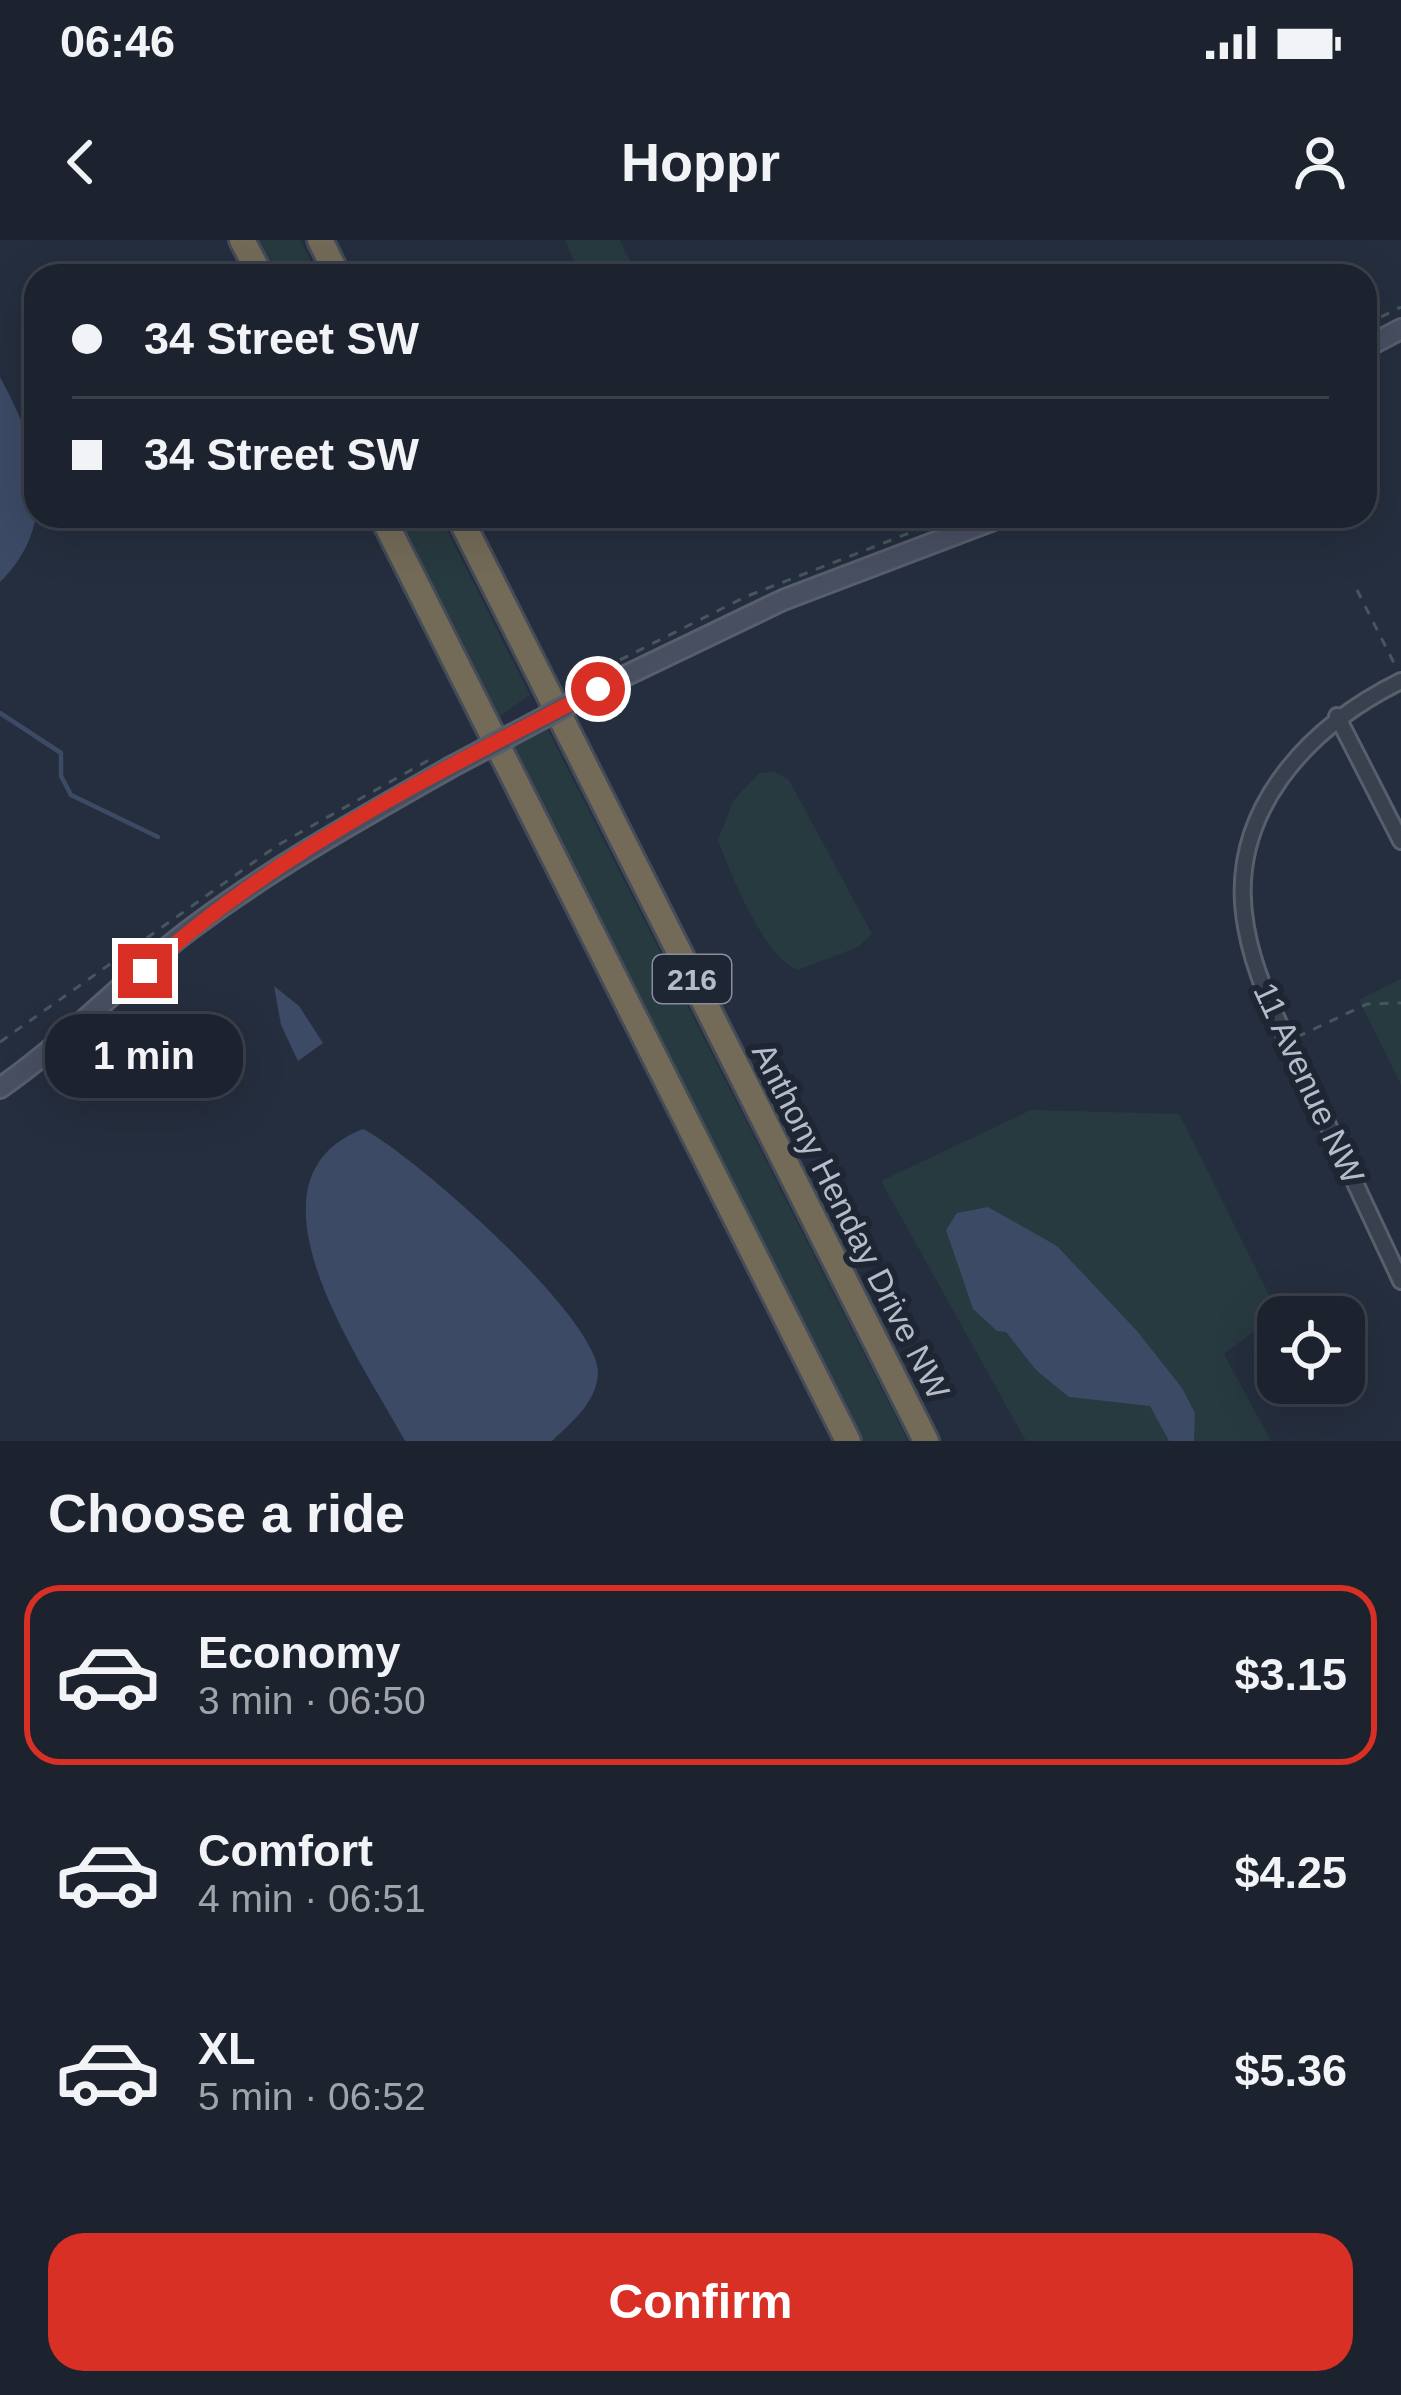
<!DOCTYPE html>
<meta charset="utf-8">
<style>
:root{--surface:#1c222e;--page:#252a36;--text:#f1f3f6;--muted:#a0a4aa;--line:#3a3f4a;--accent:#d93025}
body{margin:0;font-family:Arial,sans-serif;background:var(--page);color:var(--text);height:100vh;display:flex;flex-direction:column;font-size:45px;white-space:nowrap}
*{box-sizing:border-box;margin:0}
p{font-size:39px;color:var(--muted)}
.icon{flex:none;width:66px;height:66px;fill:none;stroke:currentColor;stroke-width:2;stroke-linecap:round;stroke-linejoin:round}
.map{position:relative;height:1201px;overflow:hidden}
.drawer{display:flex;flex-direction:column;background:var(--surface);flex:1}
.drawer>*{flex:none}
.banner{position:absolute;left:24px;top:24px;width:1353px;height:264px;border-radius:36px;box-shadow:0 12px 48px #0002,0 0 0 3px var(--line);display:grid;align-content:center;height:264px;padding:0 48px;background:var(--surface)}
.buttons{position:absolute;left:1257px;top:1056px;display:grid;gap:24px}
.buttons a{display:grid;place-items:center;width:108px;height:108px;border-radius:24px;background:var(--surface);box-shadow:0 12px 48px #0002,0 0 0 3px var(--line);font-size:60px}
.end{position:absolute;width:54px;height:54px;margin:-27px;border:15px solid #d93025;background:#fff;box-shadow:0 0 0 6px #fff}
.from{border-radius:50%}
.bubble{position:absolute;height:84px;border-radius:36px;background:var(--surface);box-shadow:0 12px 48px #0002,0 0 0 3px var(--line);font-size:39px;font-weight:700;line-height:84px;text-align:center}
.banner b{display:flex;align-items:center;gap:42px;height:114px;font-size:45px}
.banner b+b{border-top:3px solid var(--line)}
.banner i{width:30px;height:30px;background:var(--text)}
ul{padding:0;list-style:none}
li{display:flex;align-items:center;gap:36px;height:180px;margin:0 24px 18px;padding:0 24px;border:6px solid transparent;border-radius:36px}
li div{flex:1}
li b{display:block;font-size:45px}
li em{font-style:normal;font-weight:700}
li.on{border-color:var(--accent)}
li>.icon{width:108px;height:108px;stroke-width:1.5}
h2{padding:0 48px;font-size:54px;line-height:144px}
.cta{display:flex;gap:24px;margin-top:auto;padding:24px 48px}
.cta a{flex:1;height:138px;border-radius:36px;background:var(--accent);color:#fff;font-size:48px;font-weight:700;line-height:138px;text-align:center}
.status{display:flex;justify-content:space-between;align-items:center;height:84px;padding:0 60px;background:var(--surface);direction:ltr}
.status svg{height:33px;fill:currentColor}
header{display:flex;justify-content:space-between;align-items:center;height:156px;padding:0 48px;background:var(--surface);font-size:54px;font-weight:700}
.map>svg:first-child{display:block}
.green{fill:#273a3f}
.water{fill:#3c4a66}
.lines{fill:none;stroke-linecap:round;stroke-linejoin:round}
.stream{stroke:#3c4a66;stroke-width:4.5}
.street-casing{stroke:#575e6c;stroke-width:20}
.secondary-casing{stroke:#575e6c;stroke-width:24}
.highway-casing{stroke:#444b59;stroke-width:30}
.path{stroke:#45575c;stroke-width:3;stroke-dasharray:9 9;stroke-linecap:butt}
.street{stroke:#39404e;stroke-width:14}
.secondary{stroke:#484f61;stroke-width:18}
.highway{stroke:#736b57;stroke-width:24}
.secondary-bridge-casing{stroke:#575e6c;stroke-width:24;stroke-linecap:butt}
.secondary-bridge{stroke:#484f61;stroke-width:18}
.route{stroke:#d93025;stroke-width:15}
.labels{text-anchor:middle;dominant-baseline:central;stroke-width:12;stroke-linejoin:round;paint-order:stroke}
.shield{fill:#1e2533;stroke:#888e9c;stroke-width:3}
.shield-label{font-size:30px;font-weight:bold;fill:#b6bbc9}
.street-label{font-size:33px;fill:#b6bbc9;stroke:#1e2533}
</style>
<div class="status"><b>06:46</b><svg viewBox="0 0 49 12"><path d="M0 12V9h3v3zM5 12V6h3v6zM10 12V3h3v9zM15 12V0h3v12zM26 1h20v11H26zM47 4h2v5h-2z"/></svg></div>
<header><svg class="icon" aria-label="back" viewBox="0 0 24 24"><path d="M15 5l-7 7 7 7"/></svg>Hoppr<svg class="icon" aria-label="person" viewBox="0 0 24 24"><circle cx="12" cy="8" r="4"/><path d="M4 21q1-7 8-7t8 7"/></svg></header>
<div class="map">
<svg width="1401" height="1201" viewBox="0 0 1401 1201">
<rect width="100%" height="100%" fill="#252e3e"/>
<g class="green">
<path d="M 255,0 L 300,0 L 319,36 L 273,36 Z"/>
<path d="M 565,0 L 620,0 L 637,36 L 580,36 Z"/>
<path d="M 395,276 L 440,276 L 530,455 L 497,478 Z"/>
<path d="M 547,488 L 908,1201 L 859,1201 L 513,507 Z"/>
<path d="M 775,532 L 789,540 L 872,694 L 858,707 L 798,730 C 763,716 731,635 718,600 L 733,561 L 759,533 Z"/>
<path d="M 1401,739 L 1401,845 L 1359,760 Z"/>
<path d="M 1031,870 L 1179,874 L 1278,1073 L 1224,1114 L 1271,1201 L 1026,1201 L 881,941 Z"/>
</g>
<g class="water">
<path d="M 0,137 C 37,205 62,281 0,342 Z"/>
<path d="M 274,746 L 299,766 L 323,803 L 298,821 L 281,785 Z"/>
<path d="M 363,889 C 413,914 599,1078 598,1133 C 597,1162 571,1183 552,1201 L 405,1201 C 363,1123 231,940 363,889 Z"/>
<path d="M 988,967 L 1057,1006 L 1137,1091 L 1182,1148 L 1195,1173 L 1194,1201 L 1169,1201 L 1150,1166 L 1069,1157 L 1036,1130 L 1006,1092 L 997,1091 L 973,1069 L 946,990 L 957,973 Z"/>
</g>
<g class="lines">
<path class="stream" d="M 0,473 L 61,513 L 61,536 L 71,555 L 158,597"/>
<g class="street-casing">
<g id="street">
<path d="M 1401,441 C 1308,487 1225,573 1246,687 C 1256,745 1286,796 1311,849 C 1341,913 1371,977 1401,1041"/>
<path d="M 1337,476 L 1401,601"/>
</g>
</g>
<g class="secondary-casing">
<g id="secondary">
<path d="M 1365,108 L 1401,89"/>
<path d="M 598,449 L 783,360 L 1004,276"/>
<path d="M 0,848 C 69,800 125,738 192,688 C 273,627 363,577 451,527"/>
</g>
</g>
<g class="highway-casing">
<g id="highway">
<path d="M 242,0 L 261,36"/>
<path d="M 320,0 L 338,36"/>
<path d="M 382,276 L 848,1201"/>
<path d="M 459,276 L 926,1201"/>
</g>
</g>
<g class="path">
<path d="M 1365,85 L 1401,67"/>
<path d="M 1357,350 L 1397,429"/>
<path d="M 604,428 L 745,357 L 953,276"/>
<path d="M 1297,797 L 1367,764 L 1401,763"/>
<path d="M 0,802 L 278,605 L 436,516"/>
</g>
<use href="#street" class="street"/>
<use href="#secondary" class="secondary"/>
<use href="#highway" class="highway"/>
<g class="secondary-bridge-casing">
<path id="secondary-bridge" d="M 451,527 L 598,449"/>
</g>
<use href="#secondary-bridge" class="secondary-bridge"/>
</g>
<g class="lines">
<path class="route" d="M 145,731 C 275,610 442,531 598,449"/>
</g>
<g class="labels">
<rect class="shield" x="653" y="715" width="78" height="48" rx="9"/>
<g class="shield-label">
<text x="692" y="739">216</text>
</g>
<g class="street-label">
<text transform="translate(1309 843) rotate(65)">11 Avenue NW</text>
<text transform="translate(851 981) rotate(63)">Anthony Henday Drive NW</text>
</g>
</g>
</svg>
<div class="buttons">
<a><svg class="icon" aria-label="locate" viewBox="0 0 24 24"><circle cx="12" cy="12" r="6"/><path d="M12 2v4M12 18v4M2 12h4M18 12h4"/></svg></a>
</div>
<i class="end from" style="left:598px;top:449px"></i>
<i class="end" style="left:145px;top:731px"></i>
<div class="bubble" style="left:45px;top:774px;width:198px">1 min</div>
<div class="banner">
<b><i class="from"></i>34 Street SW</b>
<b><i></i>34 Street SW</b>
</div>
</div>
<section class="drawer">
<h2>Choose a ride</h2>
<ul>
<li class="on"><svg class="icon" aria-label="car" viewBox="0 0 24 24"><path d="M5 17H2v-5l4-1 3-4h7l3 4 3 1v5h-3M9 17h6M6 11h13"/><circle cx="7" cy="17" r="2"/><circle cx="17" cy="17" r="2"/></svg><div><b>Economy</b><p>3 min · 06:50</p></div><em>$3.15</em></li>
<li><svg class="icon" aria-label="car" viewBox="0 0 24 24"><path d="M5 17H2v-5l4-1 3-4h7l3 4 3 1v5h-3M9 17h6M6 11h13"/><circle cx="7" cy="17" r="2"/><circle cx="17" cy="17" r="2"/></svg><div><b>Comfort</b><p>4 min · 06:51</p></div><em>$4.25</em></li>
<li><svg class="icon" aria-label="car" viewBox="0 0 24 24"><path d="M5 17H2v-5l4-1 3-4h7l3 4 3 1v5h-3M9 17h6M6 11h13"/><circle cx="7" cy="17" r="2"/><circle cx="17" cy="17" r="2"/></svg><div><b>XL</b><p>5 min · 06:52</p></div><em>$5.36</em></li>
</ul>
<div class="cta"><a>Confirm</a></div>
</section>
